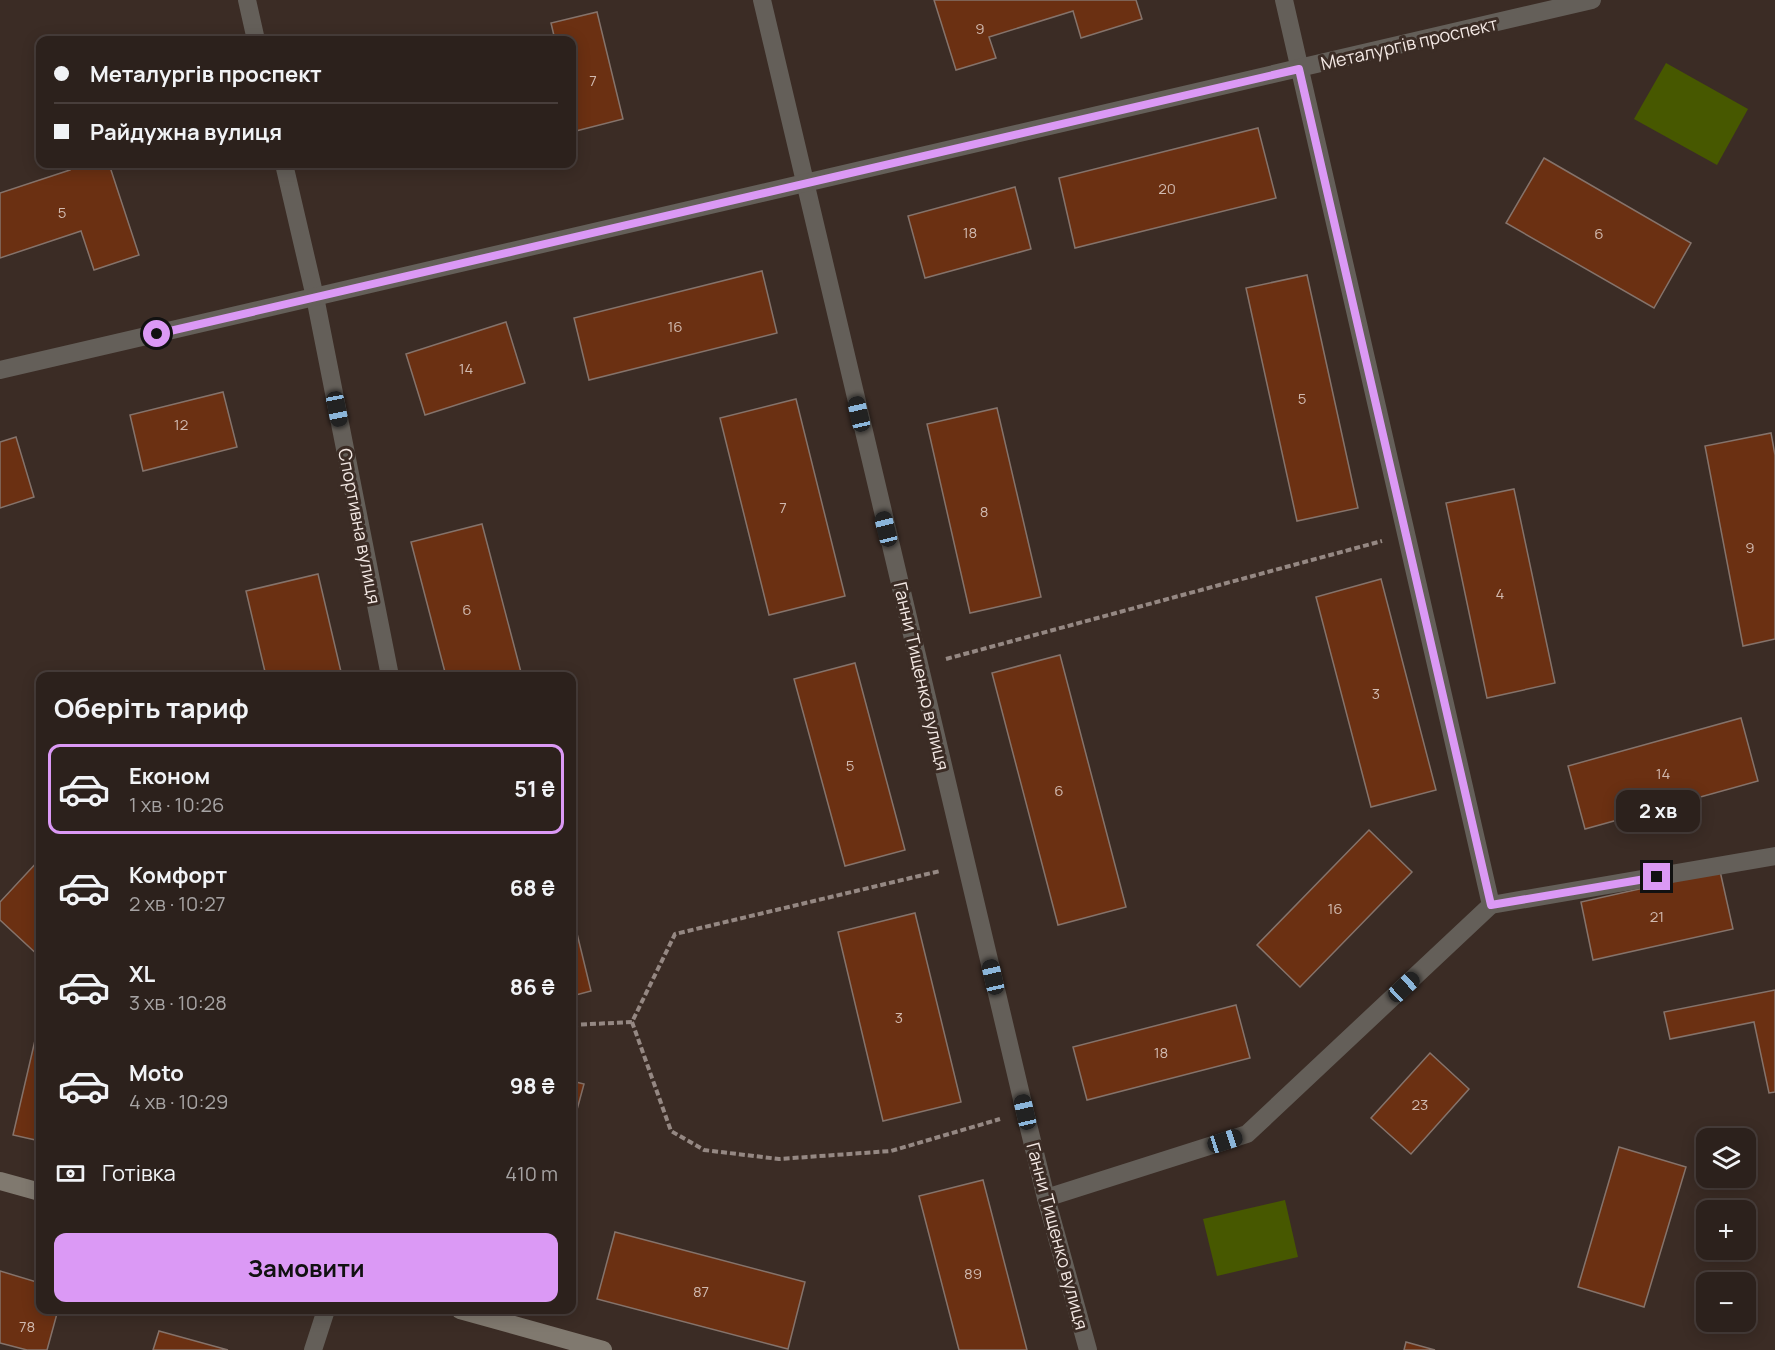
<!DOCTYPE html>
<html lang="uk">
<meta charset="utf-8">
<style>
:root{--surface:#2c211c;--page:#342925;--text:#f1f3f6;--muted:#a6a3a3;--line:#483e3b;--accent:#db99f5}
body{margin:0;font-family:Manrope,sans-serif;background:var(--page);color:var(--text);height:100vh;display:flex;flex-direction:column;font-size:22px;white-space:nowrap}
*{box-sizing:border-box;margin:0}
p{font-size:20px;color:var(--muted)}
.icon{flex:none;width:33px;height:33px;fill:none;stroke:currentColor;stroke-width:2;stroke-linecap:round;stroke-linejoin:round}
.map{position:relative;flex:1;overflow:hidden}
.drawer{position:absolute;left:36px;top:672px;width:540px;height:642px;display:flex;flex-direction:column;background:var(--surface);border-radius:12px;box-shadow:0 3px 15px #0003,0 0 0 2px var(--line)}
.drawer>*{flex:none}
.banner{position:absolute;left:36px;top:36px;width:540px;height:132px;border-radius:12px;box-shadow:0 3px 15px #0003,0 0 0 2px var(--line);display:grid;align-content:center;height:132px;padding:0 18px;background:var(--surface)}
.fabs{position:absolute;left:1696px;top:1128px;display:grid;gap:12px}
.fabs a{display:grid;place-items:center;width:60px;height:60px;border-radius:12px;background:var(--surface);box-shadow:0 3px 15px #0003,0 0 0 2px var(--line);font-size:30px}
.end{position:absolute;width:27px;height:27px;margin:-14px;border:8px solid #db99f5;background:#111;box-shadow:0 0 0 3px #111}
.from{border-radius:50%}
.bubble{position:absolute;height:42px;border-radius:12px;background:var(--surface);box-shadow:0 3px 15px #0003,0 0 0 2px var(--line);font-size:20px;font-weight:700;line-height:42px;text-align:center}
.car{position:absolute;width:18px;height:36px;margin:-18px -9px;border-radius:8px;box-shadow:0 0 4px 2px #0007;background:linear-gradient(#222 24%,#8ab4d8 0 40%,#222 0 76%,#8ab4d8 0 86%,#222 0)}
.banner b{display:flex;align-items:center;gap:21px;height:57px;font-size:22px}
.banner b+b{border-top:2px solid var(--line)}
.banner i{width:15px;height:15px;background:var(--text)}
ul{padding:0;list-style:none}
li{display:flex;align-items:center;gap:18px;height:90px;margin:0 12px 9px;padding:0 6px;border:3px solid transparent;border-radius:12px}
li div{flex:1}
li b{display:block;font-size:22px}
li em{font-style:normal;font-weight:700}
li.selected{border-color:var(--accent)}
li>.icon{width:54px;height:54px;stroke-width:1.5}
h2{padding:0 18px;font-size:27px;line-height:72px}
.pay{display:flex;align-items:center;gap:15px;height:66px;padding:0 18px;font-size:22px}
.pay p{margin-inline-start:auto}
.button{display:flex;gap:12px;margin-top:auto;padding:12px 18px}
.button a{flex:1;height:69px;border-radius:12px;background:var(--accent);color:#111;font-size:24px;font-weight:700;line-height:69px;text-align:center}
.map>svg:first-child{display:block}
.green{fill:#475800}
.building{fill:#6b3012;stroke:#85736b;stroke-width:1.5}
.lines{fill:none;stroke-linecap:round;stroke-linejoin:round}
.path{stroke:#958883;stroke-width:4;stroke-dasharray:6 3;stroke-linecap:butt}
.street{stroke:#645f59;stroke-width:18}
.secondary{stroke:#80796f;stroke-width:18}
.route{stroke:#db99f5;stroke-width:8}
.labels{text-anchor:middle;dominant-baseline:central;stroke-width:6;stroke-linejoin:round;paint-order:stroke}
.number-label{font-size:15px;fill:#d1bab0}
.street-label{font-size:18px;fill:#f3e8e4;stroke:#3b2c25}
</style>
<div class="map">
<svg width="1775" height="1350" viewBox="0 0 1775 1350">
<rect width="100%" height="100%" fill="#3b2c25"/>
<g class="green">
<path d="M 1666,63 L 1748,109 L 1717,165 L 1634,119 Z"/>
<path d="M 1285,1200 L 1298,1257 L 1217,1276 L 1203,1219 Z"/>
</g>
<g class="building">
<path d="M 934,0 L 1136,0 L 1142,19 L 1081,38 L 1073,11 L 989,37 L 996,58 L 956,70 Z"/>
<path d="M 597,12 L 623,119 L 572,132 L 572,40 L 555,40 L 551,23 Z"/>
<path d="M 1258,128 L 1276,198 L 1075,248 L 1059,178 Z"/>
<path d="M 1544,158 L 1691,243 L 1654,308 L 1506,223 Z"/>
<path d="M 68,164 L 109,164 L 139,255 L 94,270 L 81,231 L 0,258 L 0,193 L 70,170 Z"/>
<path d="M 1015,187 L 1031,249 L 925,278 L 908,216 Z"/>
<path d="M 762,271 L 777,333 L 589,380 L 574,318 Z"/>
<path d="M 1307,275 L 1358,508 L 1297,521 L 1246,288 Z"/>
<path d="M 506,322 L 525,383 L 425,415 L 406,354 Z"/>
<path d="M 223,392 L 237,447 L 143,471 L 130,415 Z"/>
<path d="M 796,399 L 845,596 L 769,615 L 720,418 Z"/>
<path d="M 997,408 L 1041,597 L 970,613 L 927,424 Z"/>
<path d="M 1771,433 L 1775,455 L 1775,639 L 1743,646 L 1705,446 Z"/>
<path d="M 16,437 L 34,497 L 0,508 L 0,442 Z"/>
<path d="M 1514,489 L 1555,683 L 1487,698 L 1446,503 Z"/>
<path d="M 482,524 L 522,676 L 446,676 L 411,542 Z"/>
<path d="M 318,574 L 342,676 L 266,676 L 246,591 Z"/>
<path d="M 1381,579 L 1436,790 L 1371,807 L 1316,597 Z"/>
<path d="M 1060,655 L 1126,907 L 1058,925 L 992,673 Z"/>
<path d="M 855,663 L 905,850 L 845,866 L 794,679 Z"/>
<path d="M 1741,718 L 1758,781 L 1585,829 L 1568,766 Z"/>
<path d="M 1369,830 L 1412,872 L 1300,987 L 1257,945 Z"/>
<path d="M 39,860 L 40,862 L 40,957 L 0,920 L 0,902 Z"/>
<path d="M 1720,871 L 1733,929 L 1593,960 L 1581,902 Z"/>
<path d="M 572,913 L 591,991 L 572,996 Z"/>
<path d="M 915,913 L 961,1102 L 883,1121 L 838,932 Z"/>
<path d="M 1775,990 L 1775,1092 L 1769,1093 L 1754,1022 L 1670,1039 L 1664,1012 Z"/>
<path d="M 1236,1005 L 1250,1058 L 1087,1100 L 1073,1047 Z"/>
<path d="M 36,1036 L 40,1037 L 40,1141 L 13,1135 Z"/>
<path d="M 1430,1053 L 1469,1089 L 1411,1154 L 1371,1118 Z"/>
<path d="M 572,1081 L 584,1084 L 572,1128 Z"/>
<path d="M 1619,1147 L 1686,1167 L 1644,1307 L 1578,1287 Z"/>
<path d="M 983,1180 L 1027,1350 L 959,1350 L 919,1196 Z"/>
<path d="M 615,1232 L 805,1282 L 788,1349 L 597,1299 Z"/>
<path d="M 0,1271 L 40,1283 L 40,1310 L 58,1310 L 47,1350 L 27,1350 L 0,1343 Z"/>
<path d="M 159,1331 L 228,1350 L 153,1350 Z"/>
<path d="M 1406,1342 L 1435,1350 L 1404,1350 Z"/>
</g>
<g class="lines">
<g class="path">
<path d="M 946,659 L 1382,541"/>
<path d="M 632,1022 L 671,1131 L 704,1150 L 779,1159 L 891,1151 L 1000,1119"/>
<path d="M 572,1025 L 632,1022 L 675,934 L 940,871"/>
</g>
<g class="street">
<path d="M 247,0 L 256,40"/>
<path d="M 762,0 L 1025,1112 L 1046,1198 L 1088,1350"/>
<path d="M 1284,0 L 1491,905"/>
<path d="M 284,164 L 315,297 L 390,676"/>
<path d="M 0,370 L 1592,0"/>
<path d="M 1491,905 L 1775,856"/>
<path d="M 1046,1198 L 1247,1134 L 1491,905"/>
<path d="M 313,1350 L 326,1310"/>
</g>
<g class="secondary">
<path d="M 0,1181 L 40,1192"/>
<path d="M 460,1310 L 603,1350"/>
</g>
</g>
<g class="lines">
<path class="route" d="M 157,334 L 1299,69 L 1491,905 L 1657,877"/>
</g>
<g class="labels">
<g class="number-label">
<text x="980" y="28">9</text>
<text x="593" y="80">7</text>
<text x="1167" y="188">20</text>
<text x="62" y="212">5</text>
<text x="970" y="232">18</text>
<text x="1599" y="233">6</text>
<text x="675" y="326">16</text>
<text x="466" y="368">14</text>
<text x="1302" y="398">5</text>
<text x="181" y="424">12</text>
<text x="783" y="507">7</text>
<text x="984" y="511">8</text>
<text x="1750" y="547">9</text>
<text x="1500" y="593">4</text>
<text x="467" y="609">6</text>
<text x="1376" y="693">3</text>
<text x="850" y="765">5</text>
<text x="1663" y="773">14</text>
<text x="1059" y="790">6</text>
<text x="1335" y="908">16</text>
<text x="1657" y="916">21</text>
<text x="899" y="1017">3</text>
<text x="1161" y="1052">18</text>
<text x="1420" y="1104">23</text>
<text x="973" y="1273">89</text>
<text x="701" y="1291">87</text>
<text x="27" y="1326">78</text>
</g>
<g class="street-label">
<text transform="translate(1409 43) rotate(-13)">Металургів проспект</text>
<text transform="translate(360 526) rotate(79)">Спортивна вулиця</text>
<text transform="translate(922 676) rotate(77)">Ганни Тищенко вулиця</text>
<text transform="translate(1058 1236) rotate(75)">Ганни Тищенко вулиця</text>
</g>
</g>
</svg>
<div class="fabs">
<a><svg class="icon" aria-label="layers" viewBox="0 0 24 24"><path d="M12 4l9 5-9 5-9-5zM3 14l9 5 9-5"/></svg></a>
<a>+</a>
<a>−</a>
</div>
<i class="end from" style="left:157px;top:334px"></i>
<i class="end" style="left:1657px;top:877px"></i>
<div class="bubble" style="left:1616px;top:790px;width:84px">2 хв</div>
<i class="car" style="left:337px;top:409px;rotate:169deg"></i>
<i class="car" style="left:859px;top:414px;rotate:347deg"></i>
<i class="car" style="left:886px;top:529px;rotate:346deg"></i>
<i class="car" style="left:993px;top:977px;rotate:347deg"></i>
<i class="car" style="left:1404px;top:987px;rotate:47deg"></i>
<i class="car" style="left:1025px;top:1112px;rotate:347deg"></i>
<i class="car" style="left:1225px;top:1141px;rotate:72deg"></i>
<div class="banner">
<b><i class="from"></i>Металургів проспект</b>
<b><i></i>Райдужна вулиця</b>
</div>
<section class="drawer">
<h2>Оберіть тариф</h2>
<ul>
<li class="selected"><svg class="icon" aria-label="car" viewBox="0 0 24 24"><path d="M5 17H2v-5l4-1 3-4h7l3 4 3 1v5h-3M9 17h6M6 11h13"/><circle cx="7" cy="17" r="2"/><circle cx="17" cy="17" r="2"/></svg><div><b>Економ</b><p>1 хв · 10:26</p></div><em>51 ₴</em></li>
<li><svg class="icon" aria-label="car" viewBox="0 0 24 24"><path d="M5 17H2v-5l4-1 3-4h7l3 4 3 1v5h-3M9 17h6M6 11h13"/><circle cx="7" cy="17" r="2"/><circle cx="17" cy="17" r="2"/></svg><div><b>Комфорт</b><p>2 хв · 10:27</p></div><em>68 ₴</em></li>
<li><svg class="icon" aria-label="car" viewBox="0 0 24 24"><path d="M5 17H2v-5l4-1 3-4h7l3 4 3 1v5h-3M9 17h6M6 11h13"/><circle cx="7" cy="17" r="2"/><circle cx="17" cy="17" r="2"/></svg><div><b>XL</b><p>3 хв · 10:28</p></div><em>86 ₴</em></li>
<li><svg class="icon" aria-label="car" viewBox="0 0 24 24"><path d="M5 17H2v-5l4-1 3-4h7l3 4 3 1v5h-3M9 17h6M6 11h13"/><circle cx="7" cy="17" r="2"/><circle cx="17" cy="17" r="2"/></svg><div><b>Moto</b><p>4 хв · 10:29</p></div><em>98 ₴</em></li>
</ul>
<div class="pay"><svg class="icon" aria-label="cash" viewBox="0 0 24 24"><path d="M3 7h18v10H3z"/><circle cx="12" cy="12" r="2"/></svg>Готівка<p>410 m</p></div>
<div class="button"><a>Замовити</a></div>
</section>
</div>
